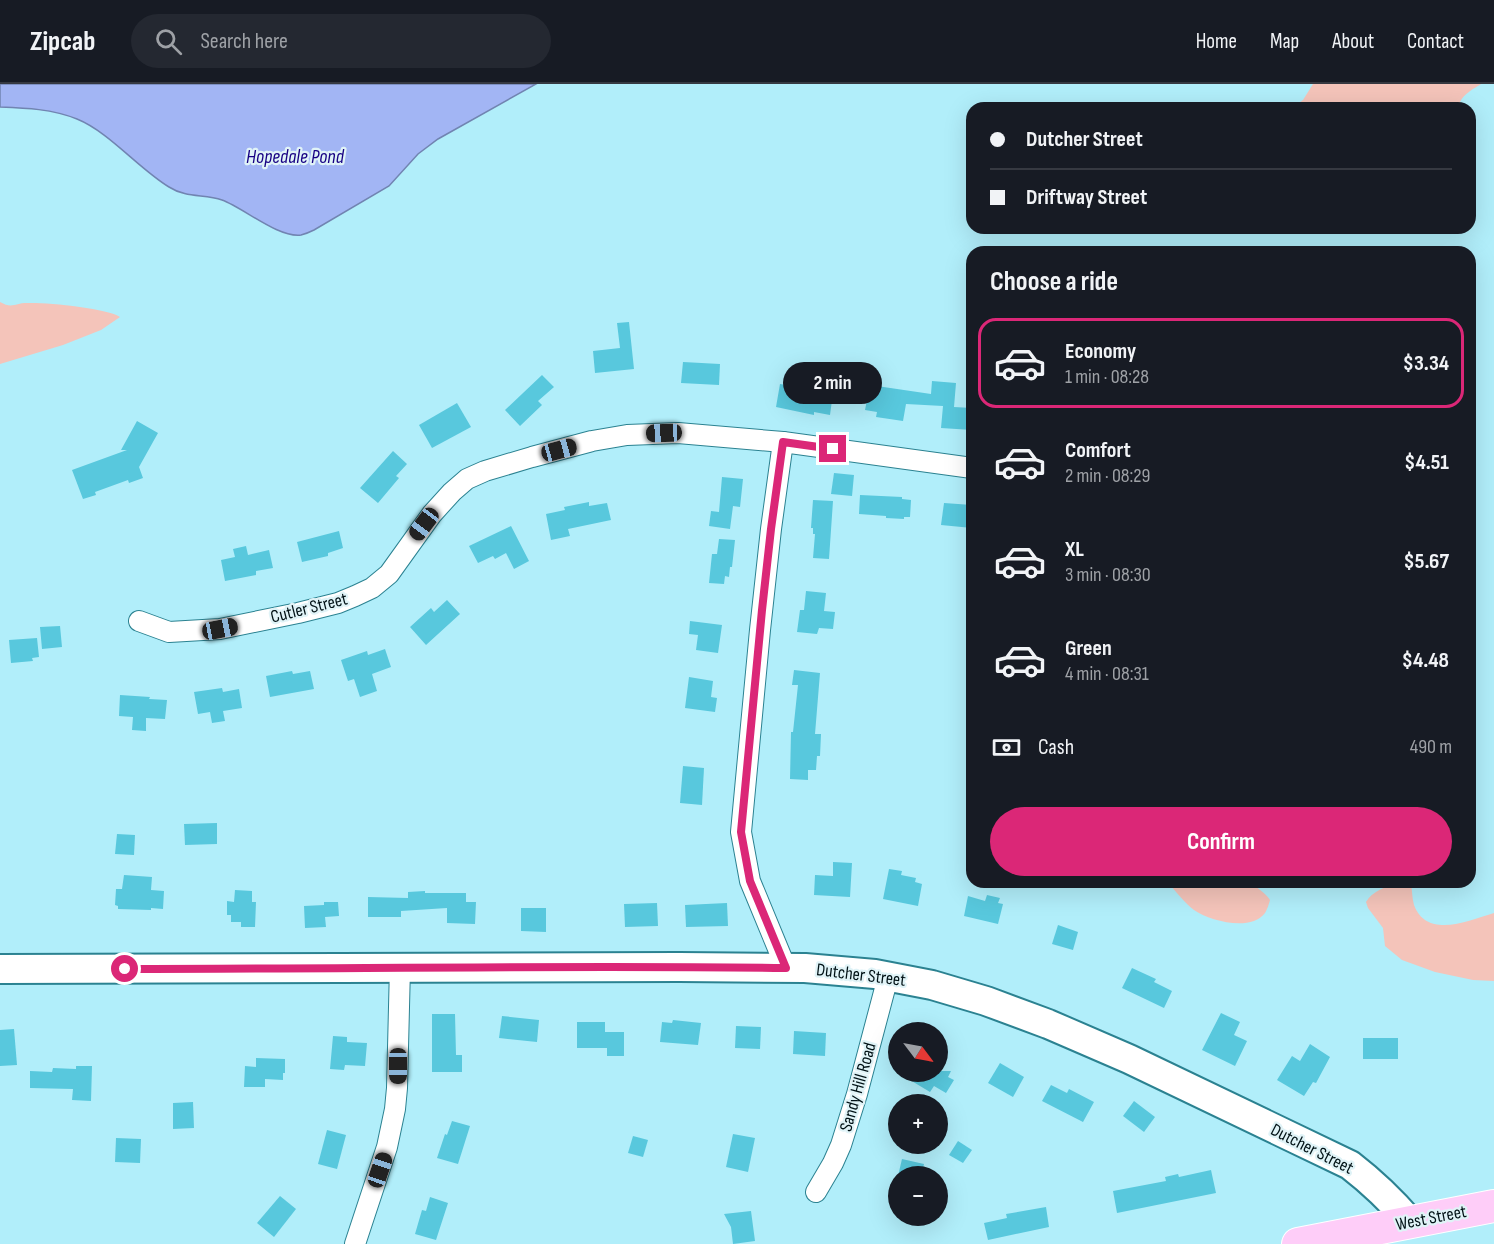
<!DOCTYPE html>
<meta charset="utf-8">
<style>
:root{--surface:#171b24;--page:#242831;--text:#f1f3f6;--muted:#9ea1a6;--line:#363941;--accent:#db2777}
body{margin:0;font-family:"Sofia Sans Condensed",sans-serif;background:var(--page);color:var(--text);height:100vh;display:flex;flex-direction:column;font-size:22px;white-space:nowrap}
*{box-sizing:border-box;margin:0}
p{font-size:20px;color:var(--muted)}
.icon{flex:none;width:33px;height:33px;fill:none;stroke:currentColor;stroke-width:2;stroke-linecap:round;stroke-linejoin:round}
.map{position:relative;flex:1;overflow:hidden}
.panel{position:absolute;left:966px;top:162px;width:510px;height:642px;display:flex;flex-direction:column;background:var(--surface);border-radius:18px;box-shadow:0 6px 24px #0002}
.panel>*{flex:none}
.banner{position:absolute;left:966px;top:18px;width:510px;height:132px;border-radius:18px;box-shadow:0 6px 24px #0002;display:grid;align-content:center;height:132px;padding:0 24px;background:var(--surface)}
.needle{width:39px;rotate:122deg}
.fabs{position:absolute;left:888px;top:938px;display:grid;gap:12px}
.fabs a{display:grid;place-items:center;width:60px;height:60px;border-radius:50%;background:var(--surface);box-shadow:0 6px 24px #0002;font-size:30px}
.end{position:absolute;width:27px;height:27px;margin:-14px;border:8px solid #db2777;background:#fff;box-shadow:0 0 0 3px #fff}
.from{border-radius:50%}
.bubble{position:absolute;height:42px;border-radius:21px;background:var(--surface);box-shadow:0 6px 24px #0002;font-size:20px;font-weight:700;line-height:42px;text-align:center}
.car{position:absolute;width:18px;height:36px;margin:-18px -9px;border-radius:8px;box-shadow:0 0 4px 2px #0007;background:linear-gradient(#222 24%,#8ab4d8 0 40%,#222 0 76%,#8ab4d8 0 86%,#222 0)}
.banner b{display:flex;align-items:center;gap:21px;height:57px;font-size:22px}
.banner b+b{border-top:2px solid var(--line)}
.banner i{width:15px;height:15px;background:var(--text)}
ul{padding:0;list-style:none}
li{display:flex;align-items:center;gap:18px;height:90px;margin:0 12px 9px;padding:0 12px;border:3px solid transparent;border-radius:18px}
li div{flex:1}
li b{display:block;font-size:22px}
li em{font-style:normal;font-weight:700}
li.current{border-color:var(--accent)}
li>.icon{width:54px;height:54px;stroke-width:1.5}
h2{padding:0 24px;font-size:27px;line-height:72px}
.pay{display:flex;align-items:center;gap:15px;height:66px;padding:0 24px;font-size:22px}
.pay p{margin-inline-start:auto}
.button{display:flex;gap:12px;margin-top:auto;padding:12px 24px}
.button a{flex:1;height:69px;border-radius:36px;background:var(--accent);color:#fff;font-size:24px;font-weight:700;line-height:69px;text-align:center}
header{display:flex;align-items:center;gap:36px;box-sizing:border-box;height:84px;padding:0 30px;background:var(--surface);border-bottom:2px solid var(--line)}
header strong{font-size:28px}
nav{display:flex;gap:33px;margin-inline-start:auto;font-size:21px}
.search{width:420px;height:54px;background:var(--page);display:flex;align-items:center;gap:15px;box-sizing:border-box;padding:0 21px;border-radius:33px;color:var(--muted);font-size:22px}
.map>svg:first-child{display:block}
.green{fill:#f4c4ba}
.water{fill:#a2b5f4;stroke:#7184b1;stroke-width:1.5}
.building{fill:#58c8dd}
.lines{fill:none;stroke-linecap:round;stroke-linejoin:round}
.street-casing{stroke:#2b8291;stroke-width:22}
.secondary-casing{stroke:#2b8291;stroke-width:32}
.primary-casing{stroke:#fff;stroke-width:34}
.street{stroke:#fff;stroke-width:20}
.secondary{stroke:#fff;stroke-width:28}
.primary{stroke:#fecdf8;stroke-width:32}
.route{stroke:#db2777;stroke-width:8}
.labels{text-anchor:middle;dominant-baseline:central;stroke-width:4.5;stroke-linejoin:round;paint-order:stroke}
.street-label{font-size:18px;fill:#001115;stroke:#e0f3f7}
.water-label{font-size:20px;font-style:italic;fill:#170083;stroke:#e0f3f7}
</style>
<header>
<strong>Zipcab</strong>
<div class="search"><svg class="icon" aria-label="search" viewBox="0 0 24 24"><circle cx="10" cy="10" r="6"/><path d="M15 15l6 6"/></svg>Search here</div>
<nav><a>Home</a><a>Map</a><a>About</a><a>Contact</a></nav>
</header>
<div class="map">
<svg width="1494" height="1160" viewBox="0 0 1494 1160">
<rect width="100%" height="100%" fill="#b1eefa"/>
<g class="green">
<path d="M 1313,0 L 1481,0 C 1472,6 1459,12 1459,24 L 1292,24 L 1303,16 Z"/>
<path d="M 0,218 C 12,225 15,219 27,219 C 44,218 108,224 120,233 L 101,246 L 63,261 L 0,280 Z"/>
<path d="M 1168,798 L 1252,798 C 1257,805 1266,809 1270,816 C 1269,820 1267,826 1265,829 C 1251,848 1210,837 1194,826 C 1185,819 1175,807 1168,798 Z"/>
<path d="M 1398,798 L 1411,798 C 1412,805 1412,814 1414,821 C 1427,856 1470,836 1494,829 L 1494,897 L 1473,896 L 1435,888 L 1402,876 L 1385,862 L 1383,844 L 1368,824 L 1366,818 C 1372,807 1386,803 1398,798 Z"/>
</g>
<path class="water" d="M 0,0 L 536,0 L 438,55 L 418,70 L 389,102 L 314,146 C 310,148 305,150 301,151 C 278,154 244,124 222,116 C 204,110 186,114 169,103 C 138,84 109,48 77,35 C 52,25 26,24 0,23 Z"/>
<g class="building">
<path d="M 629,238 L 634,285 L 595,289 L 593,267 L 620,264 L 617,239 Z"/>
<path d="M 683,278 L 720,280 L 719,301 L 681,299 Z"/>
<path d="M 542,291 L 554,303 L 538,317 L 542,321 L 520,342 L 505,326 Z"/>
<path d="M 932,297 L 956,299 L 954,323 L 972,324 L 972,346 L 941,344 L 943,322 L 906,320 L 903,337 L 876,333 L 877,328 L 865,326 L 870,301 L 931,310 Z"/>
<path d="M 780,300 L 833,309 L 830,331 L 814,328 L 814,331 L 776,323 Z"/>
<path d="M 457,319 L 471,343 L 432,364 L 419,341 Z"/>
<path d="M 137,337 L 158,349 L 139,383 L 143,394 L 129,399 L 128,396 L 95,408 L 96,411 L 83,415 L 72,386 L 127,366 L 121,366 Z"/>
<path d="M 393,367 L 407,380 L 396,392 L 399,394 L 378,419 L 360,404 Z"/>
<path d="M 834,389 L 854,391 L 852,412 L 831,410 Z"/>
<path d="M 722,393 L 743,395 L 740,423 L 733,422 L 730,445 L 709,442 L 711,427 L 719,428 Z"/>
<path d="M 860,411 L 902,413 L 902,415 L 911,416 L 910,433 L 904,433 L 904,435 L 886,434 L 886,432 L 859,430 Z"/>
<path d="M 813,416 L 833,417 L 829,475 L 813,474 L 815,450 L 813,450 L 813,444 L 811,444 Z"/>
<path d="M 589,418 L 589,422 L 607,419 L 611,436 L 568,445 L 570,452 L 551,456 L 546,430 L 565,426 L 564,423 Z"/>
<path d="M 944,419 L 972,421 L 972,444 L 941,441 Z"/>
<path d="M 511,442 L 529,477 L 514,485 L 506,469 L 495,475 L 493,472 L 478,479 L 469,462 Z"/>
<path d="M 339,447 L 343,464 L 328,469 L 328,472 L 302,478 L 297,458 Z"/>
<path d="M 719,455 L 735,456 L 732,483 L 730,483 L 729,493 L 725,492 L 724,500 L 709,499 L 712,470 L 717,470 Z"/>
<path d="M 246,462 L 248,471 L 269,466 L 273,484 L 256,487 L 256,491 L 225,497 L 221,476 L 235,473 L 233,465 Z"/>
<path d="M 806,507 L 826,509 L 824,527 L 835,528 L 833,545 L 819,544 L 817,550 L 797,548 L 800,526 L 804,526 Z"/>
<path d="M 447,516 L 460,530 L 426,561 L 410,543 L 431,524 L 434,528 Z"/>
<path d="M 690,537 L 722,541 L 718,569 L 696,566 L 698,551 L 689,550 Z"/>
<path d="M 60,542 L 62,563 L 42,565 L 40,543 Z"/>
<path d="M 37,554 L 39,573 L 32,574 L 33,577 L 11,579 L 9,556 Z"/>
<path d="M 385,565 L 391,583 L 372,590 L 377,607 L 360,613 L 354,595 L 348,597 L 341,576 L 367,567 L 368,571 Z"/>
<path d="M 794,586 L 820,589 L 815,650 L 821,650 L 820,672 L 817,672 L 816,686 L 808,686 L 808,696 L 790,695 L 791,648 L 793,648 L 798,601 L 792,601 Z"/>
<path d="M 292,587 L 293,590 L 310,587 L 314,605 L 270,613 L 266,592 Z"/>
<path d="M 689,593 L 713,597 L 711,613 L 717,614 L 715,628 L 685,624 Z"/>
<path d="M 222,604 L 223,608 L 239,605 L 242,624 L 223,627 L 225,637 L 212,639 L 210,628 L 198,630 L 194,608 Z"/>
<path d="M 120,611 L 150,613 L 149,615 L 167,616 L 165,635 L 146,634 L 146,647 L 132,646 L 133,633 L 119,632 Z"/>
<path d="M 683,682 L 704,684 L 702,721 L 680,719 Z"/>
<path d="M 217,739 L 217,760 L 185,761 L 184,740 Z"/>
<path d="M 117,750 L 135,751 L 134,771 L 115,770 Z"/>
<path d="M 833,778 L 852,779 L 850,813 L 814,811 L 815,791 L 833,792 Z"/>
<path d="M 889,785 L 902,787 L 901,791 L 916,794 L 915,798 L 922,800 L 918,822 L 883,815 Z"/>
<path d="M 124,791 L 152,793 L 151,806 L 164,807 L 163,825 L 151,824 L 151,826 L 118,825 L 118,822 L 115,821 L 116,805 L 122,805 Z"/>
<path d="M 235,806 L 252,807 L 252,818 L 256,818 L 255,843 L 241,843 L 241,838 L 231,838 L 231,831 L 227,831 L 227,817 L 234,818 Z"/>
<path d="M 425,807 L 425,809 L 466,809 L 466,818 L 476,818 L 475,840 L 447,839 L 447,824 L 401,827 L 401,833 L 368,833 L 368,813 L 408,814 L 408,808 Z"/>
<path d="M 987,811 L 1000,814 L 998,819 L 1003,820 L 998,840 L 964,832 L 968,812 L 985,817 Z"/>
<path d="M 324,818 L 338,818 L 339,832 L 325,833 L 326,843 L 305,844 L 304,822 L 324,821 Z"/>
<path d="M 657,819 L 658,842 L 625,843 L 624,820 Z"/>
<path d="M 727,819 L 728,842 L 686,843 L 685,821 Z"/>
<path d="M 521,824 L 546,824 L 546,848 L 521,847 Z"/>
<path d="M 1058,841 L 1078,848 L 1073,866 L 1052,860 Z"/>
<path d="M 1132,884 L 1156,895 L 1154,898 L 1172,907 L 1164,924 L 1122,904 Z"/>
<path d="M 1221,929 L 1240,938 L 1234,951 L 1247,957 L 1235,982 L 1202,966 Z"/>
<path d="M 432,930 L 455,930 L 456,971 L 462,971 L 462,988 L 432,988 Z"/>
<path d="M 502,932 L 539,936 L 537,958 L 499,954 Z"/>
<path d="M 673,936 L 701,939 L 698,961 L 660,958 L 662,938 L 672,939 Z"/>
<path d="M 577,938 L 605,938 L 605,948 L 624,948 L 624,972 L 607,972 L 607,964 L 577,964 Z"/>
<path d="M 736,942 L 761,943 L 760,965 L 735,964 Z"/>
<path d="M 14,945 L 17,981 L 0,982 L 0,946 Z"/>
<path d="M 794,947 L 826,949 L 825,972 L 793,970 Z"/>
<path d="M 333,952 L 347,953 L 347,958 L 367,959 L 365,982 L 345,981 L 344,986 L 330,985 Z"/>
<rect x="1363" y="954" width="35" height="21"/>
<path d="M 1310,960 L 1330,973 L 1316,999 L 1313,998 L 1304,1012 L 1277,996 L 1292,972 L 1300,977 Z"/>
<path d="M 256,974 L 285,975 L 285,989 L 283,989 L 283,996 L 265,995 L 265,1003 L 244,1003 L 245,982 L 256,983 Z"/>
<path d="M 1000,979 L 1024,993 L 1013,1013 L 988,999 Z"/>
<path d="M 76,982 L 92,982 L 91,1017 L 72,1016 L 73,1005 L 30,1004 L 30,987 L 52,988 L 53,984 L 76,985 Z"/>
<path d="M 895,987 L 951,987 L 948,993 L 954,996 L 946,1009 L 934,1002 L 930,1008 Z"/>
<path d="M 1051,1001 L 1067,1009 L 1069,1005 L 1094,1018 L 1083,1038 L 1042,1017 Z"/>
<path d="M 1134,1017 L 1155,1033 L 1144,1048 L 1123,1032 Z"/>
<path d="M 193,1018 L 194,1044 L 173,1045 L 173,1019 Z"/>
<path d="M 452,1037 L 470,1042 L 458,1080 L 437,1074 L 445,1050 L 447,1051 Z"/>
<path d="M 327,1046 L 346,1051 L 337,1085 L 318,1080 Z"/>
<path d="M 733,1050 L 755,1054 L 748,1088 L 726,1083 Z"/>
<path d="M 633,1052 L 648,1056 L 643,1073 L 628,1069 Z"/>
<path d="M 116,1054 L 141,1055 L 140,1079 L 115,1078 Z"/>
<path d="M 958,1057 L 972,1066 L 963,1079 L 949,1071 Z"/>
<path d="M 902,1075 L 924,1080 L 921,1092 L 898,1092 Z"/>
<path d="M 1211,1086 L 1216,1109 L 1117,1129 L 1113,1107 L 1166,1097 L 1165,1093 L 1178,1090 L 1179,1093 Z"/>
<path d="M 280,1112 L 296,1125 L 274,1153 L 257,1139 Z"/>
<path d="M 430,1113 L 448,1119 L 436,1156 L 415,1150 L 422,1126 L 426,1127 Z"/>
<path d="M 1046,1123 L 1049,1143 L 988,1156 L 984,1139 L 1007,1134 L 1006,1130 Z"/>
<path d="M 751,1127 L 755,1157 L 733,1160 L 731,1143 L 724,1130 Z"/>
</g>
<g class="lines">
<g class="street-casing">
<g id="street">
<path d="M 139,537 L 169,548 L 220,545 L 298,529 L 338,519 L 355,512 L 372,504 L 389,490 L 432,430 L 452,408 L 467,395 L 485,387 L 532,373 L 592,357 L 627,351 L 678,349 L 783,358"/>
<path d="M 786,884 L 750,797 L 741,748 L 760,546 L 771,445 L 783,358 L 972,384"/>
<path d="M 816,1108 L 833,1079 L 841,1061 L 857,1010 L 888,893"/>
<path d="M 355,1160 L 387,1063 L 395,1025 L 397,1004 L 400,883"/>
</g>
</g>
<g class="secondary-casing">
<path id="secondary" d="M 0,885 L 679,883 L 805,884 L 875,890 L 932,901 L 986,917 L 1048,940 L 1129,975 L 1350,1081 C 1372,1098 1391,1116 1410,1138"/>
</g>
<g class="primary-casing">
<path id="primary" d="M 1298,1160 L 1494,1122"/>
</g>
<use href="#street" class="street"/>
<use href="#secondary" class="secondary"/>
<use href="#primary" class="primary"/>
</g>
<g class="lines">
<path class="route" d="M 125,885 C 346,885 566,881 786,884 L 750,797 L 741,748 L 762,526 L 771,445 L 783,358 L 833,365"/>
</g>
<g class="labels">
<g class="street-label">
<text transform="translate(309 524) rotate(-14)">Cutler Street</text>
<text transform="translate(861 891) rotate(7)">Dutcher Street</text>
<text transform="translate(858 1003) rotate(-74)">Sandy Hill Road</text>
<text transform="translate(1312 1065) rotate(27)">Dutcher Street</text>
<text transform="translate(1431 1134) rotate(-11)">West Street</text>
</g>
<g class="water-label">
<text x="295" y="73">Hopedale Pond</text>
</g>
</g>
</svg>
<div class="fabs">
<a><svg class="needle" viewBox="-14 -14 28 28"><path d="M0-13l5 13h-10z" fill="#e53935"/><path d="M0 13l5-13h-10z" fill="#9ea1a6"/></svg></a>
<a>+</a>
<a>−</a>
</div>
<i class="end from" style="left:125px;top:885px"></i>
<i class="end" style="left:833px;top:365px"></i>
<div class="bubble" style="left:783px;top:278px;width:99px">2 min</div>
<i class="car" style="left:664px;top:349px;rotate:268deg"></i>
<i class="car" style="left:559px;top:366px;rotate:75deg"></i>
<i class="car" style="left:424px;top:440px;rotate:217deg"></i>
<i class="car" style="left:220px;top:545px;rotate:79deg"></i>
<i class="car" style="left:398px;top:982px;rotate:180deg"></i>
<i class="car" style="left:380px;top:1086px;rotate:19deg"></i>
<div class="banner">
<b><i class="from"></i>Dutcher Street</b>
<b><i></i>Driftway Street</b>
</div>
<section class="panel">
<h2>Choose a ride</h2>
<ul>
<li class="current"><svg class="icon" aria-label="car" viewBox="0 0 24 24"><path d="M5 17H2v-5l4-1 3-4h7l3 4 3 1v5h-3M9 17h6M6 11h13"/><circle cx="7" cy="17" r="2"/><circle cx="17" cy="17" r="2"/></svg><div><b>Economy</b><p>1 min · 08:28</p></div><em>$3.34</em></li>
<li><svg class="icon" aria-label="car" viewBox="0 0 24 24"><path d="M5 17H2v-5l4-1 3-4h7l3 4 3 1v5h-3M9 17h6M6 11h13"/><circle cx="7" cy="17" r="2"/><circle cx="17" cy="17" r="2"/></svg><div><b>Comfort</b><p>2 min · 08:29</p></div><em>$4.51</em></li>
<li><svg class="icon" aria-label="car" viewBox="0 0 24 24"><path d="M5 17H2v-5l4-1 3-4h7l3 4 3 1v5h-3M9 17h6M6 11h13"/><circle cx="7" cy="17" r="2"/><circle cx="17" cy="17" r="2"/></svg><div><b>XL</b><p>3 min · 08:30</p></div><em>$5.67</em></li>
<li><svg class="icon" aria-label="car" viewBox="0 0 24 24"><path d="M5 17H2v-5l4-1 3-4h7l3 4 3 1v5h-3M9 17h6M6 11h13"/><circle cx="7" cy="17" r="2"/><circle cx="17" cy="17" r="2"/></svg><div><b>Green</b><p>4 min · 08:31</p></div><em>$4.48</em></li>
</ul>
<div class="pay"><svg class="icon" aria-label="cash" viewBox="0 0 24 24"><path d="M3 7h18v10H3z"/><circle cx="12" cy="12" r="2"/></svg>Cash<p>490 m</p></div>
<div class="button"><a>Confirm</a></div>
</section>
</div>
